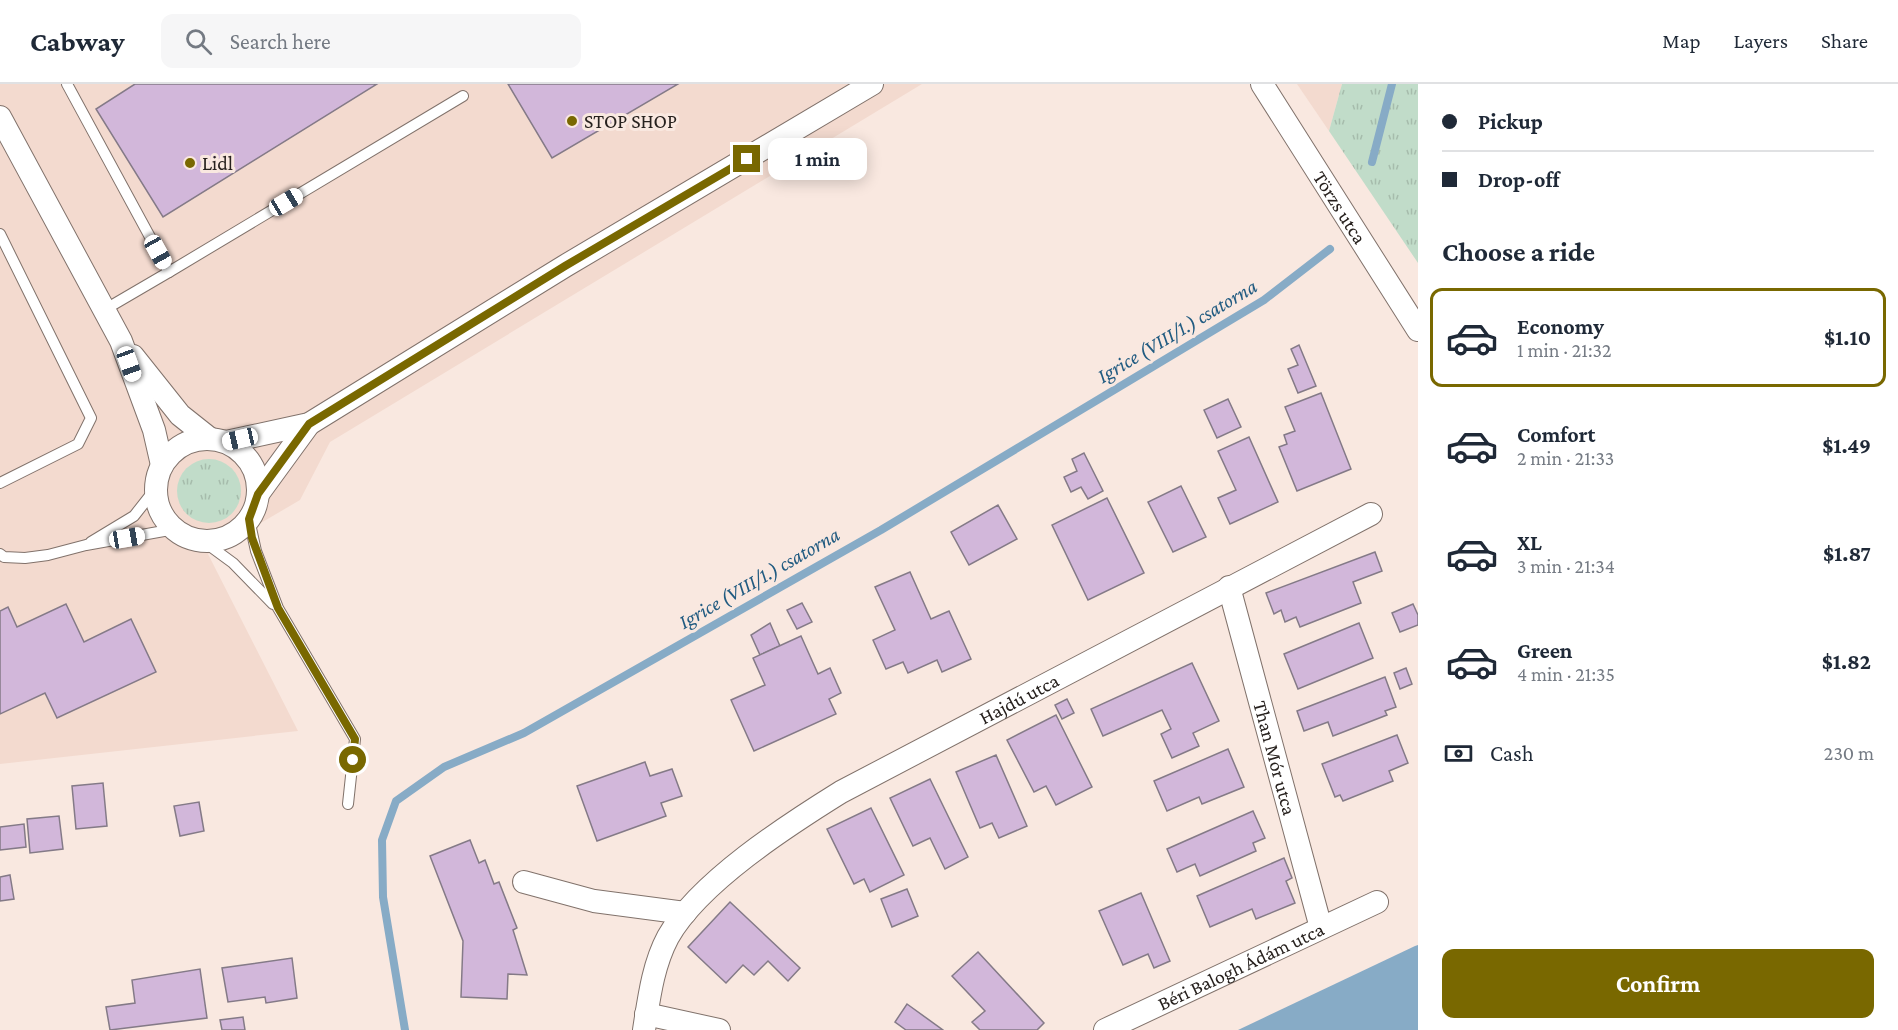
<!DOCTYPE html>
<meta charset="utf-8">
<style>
:root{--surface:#fff;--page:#f6f6f7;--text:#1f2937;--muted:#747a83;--line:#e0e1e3;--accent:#796800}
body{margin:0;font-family:"Crimson Pro",serif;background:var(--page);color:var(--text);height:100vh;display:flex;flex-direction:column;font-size:22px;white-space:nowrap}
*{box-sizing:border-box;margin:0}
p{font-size:20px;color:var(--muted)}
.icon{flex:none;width:33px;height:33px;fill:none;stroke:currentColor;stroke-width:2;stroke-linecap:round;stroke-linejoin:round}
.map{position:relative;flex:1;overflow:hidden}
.sheet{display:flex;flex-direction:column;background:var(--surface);width:480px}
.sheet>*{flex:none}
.top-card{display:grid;align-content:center;height:132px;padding:0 24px;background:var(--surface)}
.end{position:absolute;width:27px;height:27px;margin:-14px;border:8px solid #796800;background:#fff;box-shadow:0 0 0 3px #fff}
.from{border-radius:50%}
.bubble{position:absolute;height:42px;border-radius:12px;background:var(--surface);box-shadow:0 3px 15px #0003;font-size:20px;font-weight:700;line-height:42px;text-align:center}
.car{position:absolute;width:18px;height:36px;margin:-18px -9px;border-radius:8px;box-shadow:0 0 4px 2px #0007;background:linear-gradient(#fff 24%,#345 0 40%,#fff 0 76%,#345 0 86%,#fff 0)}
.top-card b{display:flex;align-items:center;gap:21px;height:57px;font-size:22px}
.top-card b+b{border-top:2px solid var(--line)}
.top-card i{width:15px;height:15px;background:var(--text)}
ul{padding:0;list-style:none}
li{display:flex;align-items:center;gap:18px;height:99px;margin:0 12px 9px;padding:0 12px;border:3px solid transparent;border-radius:12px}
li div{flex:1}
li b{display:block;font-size:22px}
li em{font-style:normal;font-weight:700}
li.current{border-color:var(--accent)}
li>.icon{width:54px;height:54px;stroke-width:1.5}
h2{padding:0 24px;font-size:27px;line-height:72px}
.pay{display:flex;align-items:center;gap:15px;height:66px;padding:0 24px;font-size:22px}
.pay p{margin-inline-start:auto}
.action{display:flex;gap:12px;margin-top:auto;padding:12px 24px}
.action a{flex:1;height:69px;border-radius:12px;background:var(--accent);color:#fff;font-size:24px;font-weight:700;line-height:69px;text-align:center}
header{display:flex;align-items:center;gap:36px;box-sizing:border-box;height:84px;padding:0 30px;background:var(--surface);border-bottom:2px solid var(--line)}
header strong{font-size:28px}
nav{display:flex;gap:33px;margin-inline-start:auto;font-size:21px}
.search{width:420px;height:54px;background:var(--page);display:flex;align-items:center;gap:15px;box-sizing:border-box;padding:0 21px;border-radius:12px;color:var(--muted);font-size:22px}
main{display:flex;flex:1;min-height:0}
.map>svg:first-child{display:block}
.built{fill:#f3dacf}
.grass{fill:url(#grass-tufts)}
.water{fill:#87abc6}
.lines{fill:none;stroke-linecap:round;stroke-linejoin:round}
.stream{stroke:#87abc6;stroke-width:8}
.building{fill:#d2b7da;stroke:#847a87;stroke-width:1.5}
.lane-casing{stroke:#81726b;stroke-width:12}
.street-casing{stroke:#81726b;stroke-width:24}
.lane{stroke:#fff;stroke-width:10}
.street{stroke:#fff;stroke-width:22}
.route{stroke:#796800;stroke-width:8}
.poi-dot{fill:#796800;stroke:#f9e8e0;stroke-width:2}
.labels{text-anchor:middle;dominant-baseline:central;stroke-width:6;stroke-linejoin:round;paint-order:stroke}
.poi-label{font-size:20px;fill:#27211e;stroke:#f9e8e0;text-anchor:start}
.street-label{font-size:20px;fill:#27211e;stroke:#f9e8e0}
.water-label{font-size:21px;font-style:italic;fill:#215b81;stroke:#f9e8e0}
</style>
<header>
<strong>Cabway</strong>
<div class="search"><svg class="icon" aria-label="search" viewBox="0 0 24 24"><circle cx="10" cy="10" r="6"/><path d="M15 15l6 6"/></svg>Search here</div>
<nav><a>Map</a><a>Layers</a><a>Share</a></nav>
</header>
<main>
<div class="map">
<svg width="1418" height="946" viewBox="0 0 1418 946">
<defs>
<pattern id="grass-tufts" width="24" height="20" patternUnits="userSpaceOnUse" patternTransform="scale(1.5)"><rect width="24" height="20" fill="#c1dcc9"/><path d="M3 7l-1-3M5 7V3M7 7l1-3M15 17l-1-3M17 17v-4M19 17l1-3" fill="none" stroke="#a6bcac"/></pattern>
</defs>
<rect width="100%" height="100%" fill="#f9e8e0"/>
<g class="built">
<path d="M 0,0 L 922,0 L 330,358 L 300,416 L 208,470 L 298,647 L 0,680 Z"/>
<path d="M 1297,0 L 1342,0 L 1329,47 Z"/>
</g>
<g class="grass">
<path d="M 1342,0 L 1418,0 L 1418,179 L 1329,47 Z"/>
<circle cx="209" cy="407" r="32"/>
</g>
<path class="water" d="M 1418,861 L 1418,946 L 1238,946 L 1415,862 Z"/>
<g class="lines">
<g class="stream">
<path d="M 1372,78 L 1392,0"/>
<path d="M 405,946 L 383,813 L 382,756 L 396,717 L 444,683 L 524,649 L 881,446 L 1264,216 L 1330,165"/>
</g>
</g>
<g class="building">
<path d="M 135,0 L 377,0 L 163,133 L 96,25 Z"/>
<path d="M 508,0 L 678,0 L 552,74 Z"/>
<path d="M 1299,261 L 1316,302 L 1298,309 L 1288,285 L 1298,281 L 1291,265 Z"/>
<path d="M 1321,309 L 1351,385 L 1297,407 L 1279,363 L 1287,360 L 1284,351 L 1295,347 L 1285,323 Z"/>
<path d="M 1228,315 L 1241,343 L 1217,354 L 1204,326 Z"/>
<path d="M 1249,353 L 1278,418 L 1230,440 L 1218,414 L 1236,406 L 1218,367 Z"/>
<path d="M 1084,369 L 1103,407 L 1088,415 L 1081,403 L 1071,408 L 1064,393 L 1077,387 L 1072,375 Z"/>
<path d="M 1181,402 L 1206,453 L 1173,468 L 1148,418 Z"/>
<path d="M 1107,414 L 1144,489 L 1088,516 L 1052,441 Z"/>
<path d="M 998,421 L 1017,455 L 969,481 L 951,448 Z"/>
<path d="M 1375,468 L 1382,487 L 1353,498 L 1361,519 L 1300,543 L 1296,533 L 1285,538 L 1281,526 L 1274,530 L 1266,509 Z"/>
<path d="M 910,488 L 931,535 L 949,527 L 971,575 L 942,588 L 937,576 L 908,589 L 903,578 L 886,585 L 873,556 L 895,546 L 875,503 Z"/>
<path d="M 802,519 L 812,538 L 797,545 L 787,526 Z"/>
<path d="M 66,520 L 84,558 L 131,535 L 156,588 L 57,634 L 45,609 L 0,630 L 0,527 L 8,523 L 17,543 Z"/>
<path d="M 1413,520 L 1418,531 L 1418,541 L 1400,548 L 1392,529 Z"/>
<path d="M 770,539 L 780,562 L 760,571 L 751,551 Z"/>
<path d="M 1359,539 L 1373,574 L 1298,605 L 1284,570 Z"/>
<path d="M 801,552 L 818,590 L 830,584 L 841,609 L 829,615 L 836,630 L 754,667 L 731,616 L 765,601 L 753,574 Z"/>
<path d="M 1192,579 L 1219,637 L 1193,649 L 1199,662 L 1172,674 L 1161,650 L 1171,645 L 1162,626 L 1103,652 L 1091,625 Z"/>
<path d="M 1406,584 L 1412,600 L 1400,605 L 1394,589 Z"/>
<path d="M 1385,593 L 1396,623 L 1385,627 L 1387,631 L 1333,652 L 1328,638 L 1304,647 L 1297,627 Z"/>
<path d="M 1067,615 L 1074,629 L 1062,635 L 1055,621 Z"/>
<path d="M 1056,631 L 1092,703 L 1056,721 L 1046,702 L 1034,708 L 1007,656 Z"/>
<path d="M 1397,651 L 1408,679 L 1389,687 L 1393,697 L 1343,717 L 1340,711 L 1335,713 L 1322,680 Z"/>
<path d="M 1228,665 L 1244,703 L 1202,720 L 1199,713 L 1167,727 L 1154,697 Z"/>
<path d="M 996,671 L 1027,742 L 999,754 L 992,739 L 980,744 L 956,688 Z"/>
<path d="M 645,678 L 650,692 L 672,685 L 682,712 L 661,719 L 666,732 L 597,757 L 577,702 Z"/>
<path d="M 930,695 L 968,773 L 945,785 L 930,754 L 913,762 L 890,714 Z"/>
<path d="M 103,699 L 107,742 L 76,745 L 72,702 Z"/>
<path d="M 199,718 L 204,747 L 180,752 L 174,722 Z"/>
<path d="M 871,724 L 904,791 L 870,808 L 864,795 L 854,800 L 827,745 Z"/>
<path d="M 1253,727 L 1265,754 L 1253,759 L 1256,767 L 1200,792 L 1195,780 L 1177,788 L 1167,765 Z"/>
<path d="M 59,732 L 63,765 L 30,769 L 27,735 Z"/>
<path d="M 24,740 L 26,763 L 0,766 L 0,743 Z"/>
<path d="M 470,756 L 479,779 L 485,776 L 494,800 L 499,798 L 517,844 L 513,846 L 527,891 L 508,890 L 507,915 L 461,913 L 463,857 L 430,772 Z"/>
<path d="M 1284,774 L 1292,794 L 1286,797 L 1295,819 L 1256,835 L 1252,825 L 1210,843 L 1197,812 Z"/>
<path d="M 10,791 L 14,815 L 0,817 L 0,793 Z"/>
<path d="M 907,805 L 918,832 L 892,843 L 881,815 Z"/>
<path d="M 1141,809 L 1170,877 L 1154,884 L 1148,870 L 1123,881 L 1099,827 Z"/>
<path d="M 730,818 L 800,884 L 788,897 L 768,877 L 754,891 L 743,881 L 726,899 L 688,863 Z"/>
<path d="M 978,868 L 1044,939 L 1037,946 L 980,946 L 972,938 L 985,927 L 952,892 Z"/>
<path d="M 292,874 L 297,914 L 266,919 L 265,913 L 228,918 L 222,884 Z"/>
<path d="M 200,885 L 207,934 L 110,946 L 106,923 L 135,919 L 132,896 Z"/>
<path d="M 907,920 L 943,946 L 906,946 L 895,938 Z"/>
<path d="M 243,933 L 245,946 L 222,946 L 220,936 Z"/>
</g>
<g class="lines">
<g class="lane-casing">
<g id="lane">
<path d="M 67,0 L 169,188 L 104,226"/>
<path d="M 0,150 L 91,334 L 78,360 L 0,399"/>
<path d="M 169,188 L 463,12"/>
<path d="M 249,435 L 256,467 L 278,524 L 355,655 L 348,720"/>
<path d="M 203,457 L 233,479 L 273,520"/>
<path d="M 91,458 L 134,432 L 156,404"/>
<path d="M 0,470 L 4,473 L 25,474 L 48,471 L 86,461 L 175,445"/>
</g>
</g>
<g class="street-casing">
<g id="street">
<path id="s1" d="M 1262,0 L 1418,246"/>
<path d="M 0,33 L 121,257 L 154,346 L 162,381"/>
<path d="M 133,272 L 180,331 L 209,354"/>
<circle cx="207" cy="406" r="51"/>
<path d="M 226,358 L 309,340 L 565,182 L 872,0"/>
<path d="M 258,410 L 309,340"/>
<path id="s2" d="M 1229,503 L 1321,844"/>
<path d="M 524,798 L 594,817 L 685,829"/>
<path d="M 646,930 L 719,946"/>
<path id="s3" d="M 644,946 C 649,914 653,881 668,853 C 699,798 788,741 841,708 L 1371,430"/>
<path id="s4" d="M 1105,946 L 1377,818"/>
</g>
</g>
<use href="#lane" class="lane"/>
<use href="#street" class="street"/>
</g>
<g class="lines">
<path class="route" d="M 353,676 L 355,655 L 278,524 L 252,454 L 249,435 L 258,410 L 309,340 L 565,182 L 747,75"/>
</g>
<g class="poi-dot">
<circle cx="572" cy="37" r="6"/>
<circle cx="190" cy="79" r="6"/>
</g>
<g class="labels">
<g class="poi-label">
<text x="584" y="37">STOP SHOP</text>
<text x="202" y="79">Lidl</text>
</g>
<g class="street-label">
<text stroke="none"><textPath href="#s1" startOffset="146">Törzs utca</textPath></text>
<text stroke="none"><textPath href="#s3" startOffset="525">Hajdú utca</textPath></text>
<text stroke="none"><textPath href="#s2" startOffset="177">Than Mór utca</textPath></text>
<text stroke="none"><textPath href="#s4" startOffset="150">Béri Balogh Ádám utca</textPath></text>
</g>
<g class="water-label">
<text transform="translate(1177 247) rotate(-31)">Igrice (VIII/1.) csatorna</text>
<text transform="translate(759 494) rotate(-30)">Igrice (VIII/1.) csatorna</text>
</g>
</g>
</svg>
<i class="end from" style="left:353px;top:676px"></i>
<i class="end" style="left:747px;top:75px"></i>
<div class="bubble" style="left:768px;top:54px;width:99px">1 min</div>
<i class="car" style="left:286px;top:118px;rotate:59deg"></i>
<i class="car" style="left:158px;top:168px;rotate:151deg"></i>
<i class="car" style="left:129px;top:280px;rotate:160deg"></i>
<i class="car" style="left:240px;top:355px;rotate:257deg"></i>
<i class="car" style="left:127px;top:454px;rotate:80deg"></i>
</div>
<section class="sheet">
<div class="top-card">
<b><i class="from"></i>Pickup</b>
<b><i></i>Drop-off</b>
</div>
<h2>Choose a ride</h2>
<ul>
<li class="current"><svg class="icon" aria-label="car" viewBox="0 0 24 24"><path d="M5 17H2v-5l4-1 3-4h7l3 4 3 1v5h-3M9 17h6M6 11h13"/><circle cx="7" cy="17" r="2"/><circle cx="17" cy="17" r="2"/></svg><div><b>Economy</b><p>1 min · 21:32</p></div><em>$1.10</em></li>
<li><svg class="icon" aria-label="car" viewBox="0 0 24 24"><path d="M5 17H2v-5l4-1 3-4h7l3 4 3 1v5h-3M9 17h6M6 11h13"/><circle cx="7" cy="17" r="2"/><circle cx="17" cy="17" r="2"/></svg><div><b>Comfort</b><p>2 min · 21:33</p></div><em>$1.49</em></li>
<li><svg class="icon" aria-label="car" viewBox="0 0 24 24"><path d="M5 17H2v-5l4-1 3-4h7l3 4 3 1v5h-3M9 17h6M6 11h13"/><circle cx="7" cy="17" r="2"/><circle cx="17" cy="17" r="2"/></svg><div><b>XL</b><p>3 min · 21:34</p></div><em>$1.87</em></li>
<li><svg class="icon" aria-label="car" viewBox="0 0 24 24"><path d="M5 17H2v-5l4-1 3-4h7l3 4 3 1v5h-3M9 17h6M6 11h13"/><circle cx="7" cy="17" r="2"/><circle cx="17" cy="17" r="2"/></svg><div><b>Green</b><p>4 min · 21:35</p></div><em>$1.82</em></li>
</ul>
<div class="pay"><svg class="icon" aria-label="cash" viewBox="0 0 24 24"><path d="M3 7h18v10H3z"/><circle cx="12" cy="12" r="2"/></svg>Cash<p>230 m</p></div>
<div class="action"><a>Confirm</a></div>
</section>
</main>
